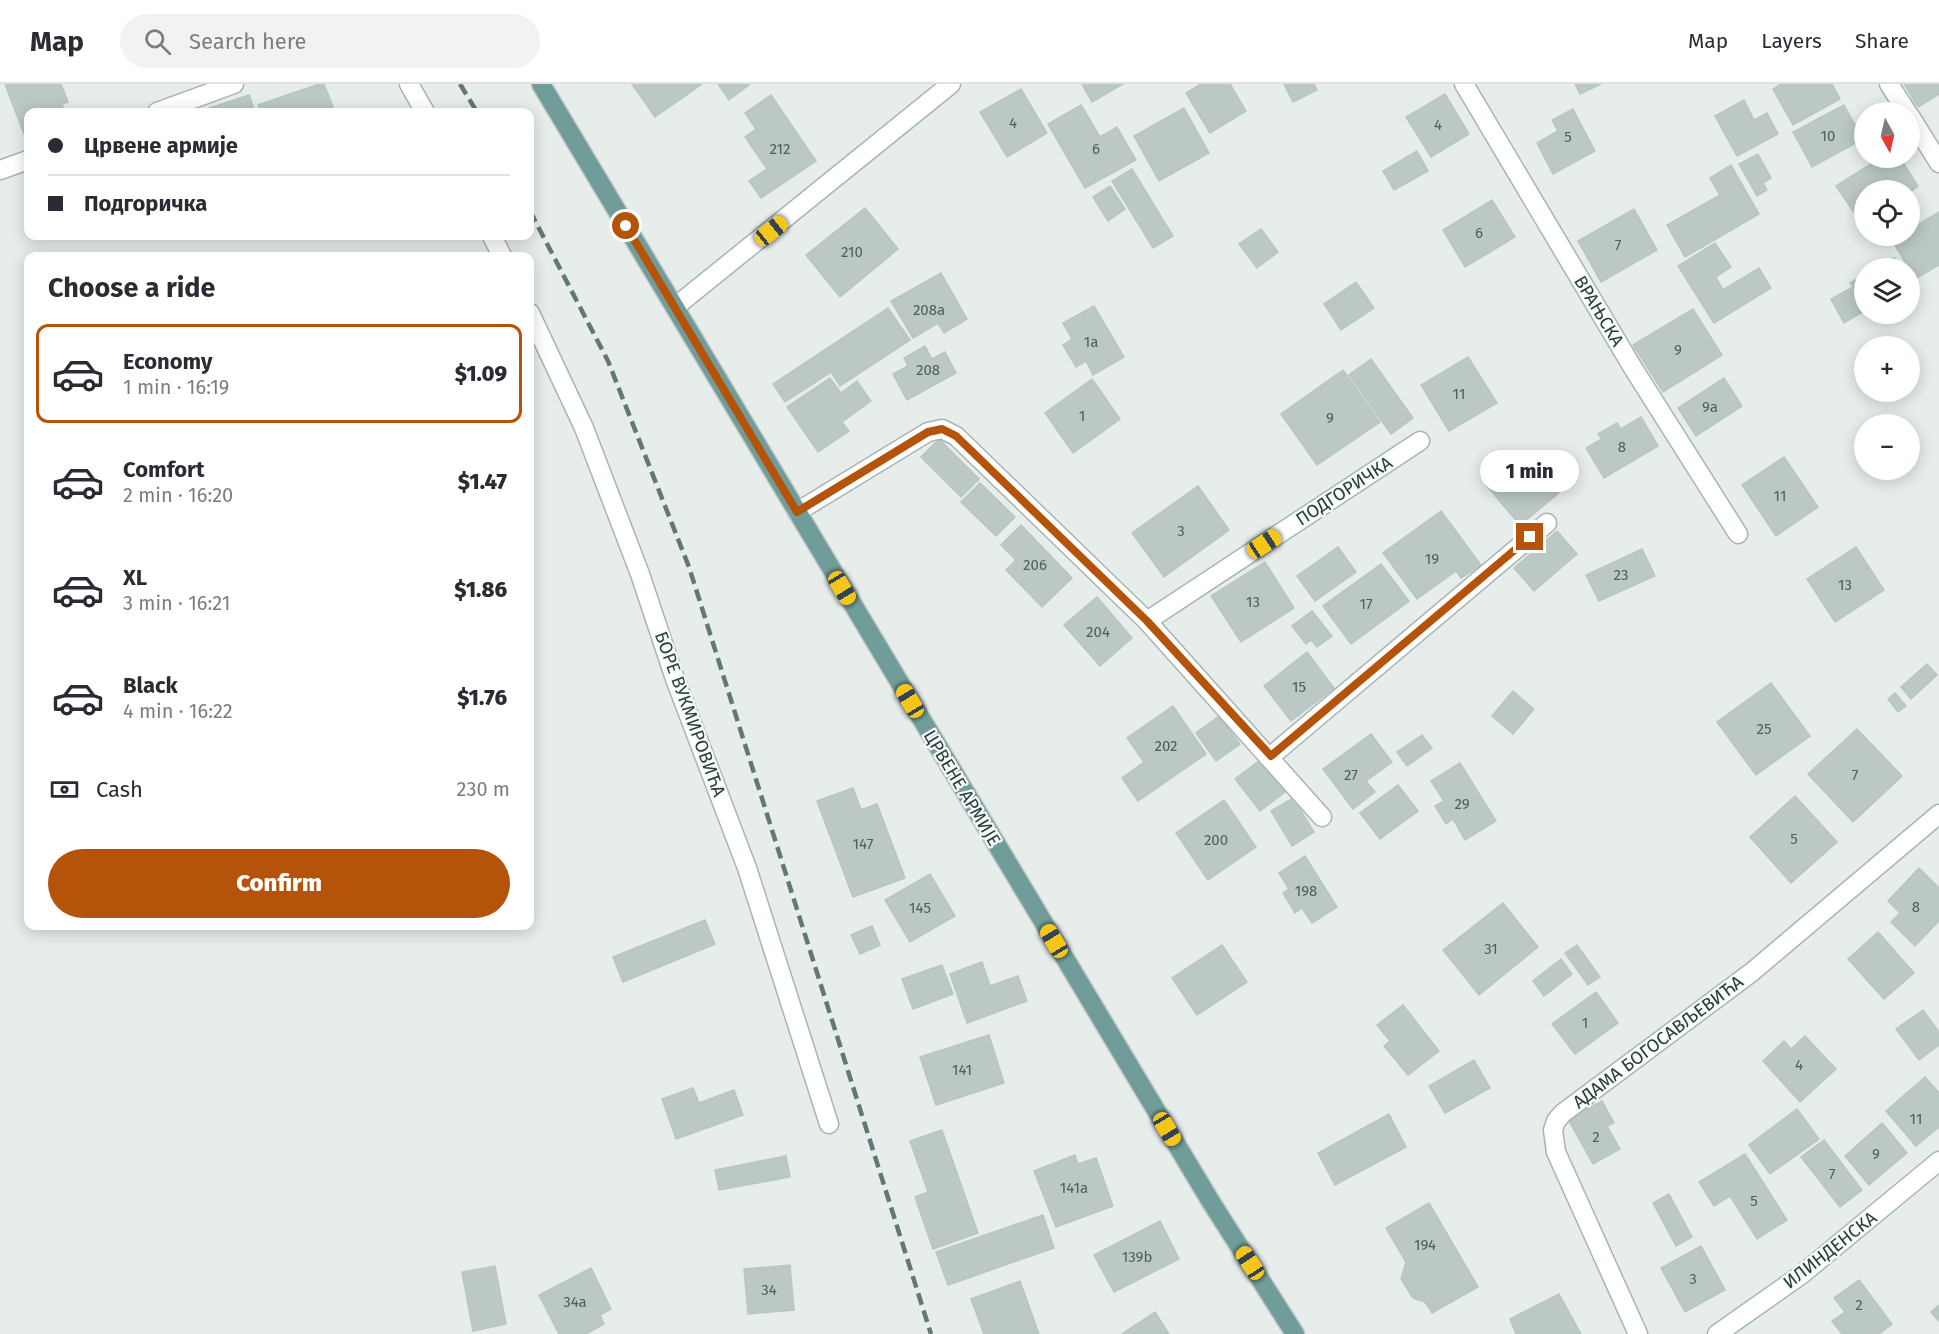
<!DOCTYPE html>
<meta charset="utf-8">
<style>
:root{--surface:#fff;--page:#f2f2f3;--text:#2b2b33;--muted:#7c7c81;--line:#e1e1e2;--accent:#b45309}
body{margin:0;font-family:"Fira Sans",sans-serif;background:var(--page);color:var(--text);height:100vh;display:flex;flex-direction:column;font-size:22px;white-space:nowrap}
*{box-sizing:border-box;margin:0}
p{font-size:20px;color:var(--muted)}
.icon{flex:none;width:33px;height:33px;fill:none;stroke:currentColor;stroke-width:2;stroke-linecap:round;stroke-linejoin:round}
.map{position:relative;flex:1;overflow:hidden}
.drawer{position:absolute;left:24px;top:168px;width:510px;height:678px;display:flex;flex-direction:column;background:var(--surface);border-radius:12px;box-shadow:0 3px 15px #0003}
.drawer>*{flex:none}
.banner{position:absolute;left:24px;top:24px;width:510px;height:132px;border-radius:12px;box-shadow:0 3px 15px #0003;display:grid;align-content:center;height:132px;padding:0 24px;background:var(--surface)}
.needle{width:39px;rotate:172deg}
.controls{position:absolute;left:1854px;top:18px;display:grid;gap:12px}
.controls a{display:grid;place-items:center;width:66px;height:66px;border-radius:50%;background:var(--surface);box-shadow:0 3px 15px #0003;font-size:30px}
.end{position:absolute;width:27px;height:27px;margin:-14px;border:8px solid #b45309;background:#fff;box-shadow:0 0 0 3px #fff}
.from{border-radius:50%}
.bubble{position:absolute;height:42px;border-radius:21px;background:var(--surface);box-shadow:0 3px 15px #0003;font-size:20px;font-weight:800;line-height:42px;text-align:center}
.car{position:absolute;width:18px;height:36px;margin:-18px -9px;border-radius:8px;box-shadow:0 0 4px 2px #0007;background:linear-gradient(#f5c518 24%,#345 0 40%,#f5c518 0 76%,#345 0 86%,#f5c518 0)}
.banner b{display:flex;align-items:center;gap:21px;height:57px;font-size:22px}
.banner b+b{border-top:2px solid var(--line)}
.banner i{width:15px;height:15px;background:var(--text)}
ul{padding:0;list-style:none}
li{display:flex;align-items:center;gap:18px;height:99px;margin:0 12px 9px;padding:0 12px;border:3px solid transparent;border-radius:12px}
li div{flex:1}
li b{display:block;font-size:22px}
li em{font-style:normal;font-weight:800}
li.current{border-color:var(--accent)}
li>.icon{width:54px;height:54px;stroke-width:1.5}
h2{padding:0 24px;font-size:27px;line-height:72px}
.pay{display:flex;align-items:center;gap:15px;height:66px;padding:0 24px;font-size:22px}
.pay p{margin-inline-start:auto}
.cta{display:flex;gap:12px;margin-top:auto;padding:12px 24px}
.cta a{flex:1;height:69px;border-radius:36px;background:var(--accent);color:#fff;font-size:24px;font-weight:800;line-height:69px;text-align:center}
header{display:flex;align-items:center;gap:36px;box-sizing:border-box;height:84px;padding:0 30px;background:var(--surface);border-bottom:2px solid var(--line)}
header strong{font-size:28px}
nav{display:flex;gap:33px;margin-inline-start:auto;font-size:21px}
.search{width:420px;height:54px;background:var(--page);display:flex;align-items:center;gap:15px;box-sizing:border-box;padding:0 21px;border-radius:33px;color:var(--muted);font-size:22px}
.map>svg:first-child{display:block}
.building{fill:#bbc8c5;stroke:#b9c6c3;stroke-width:1.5}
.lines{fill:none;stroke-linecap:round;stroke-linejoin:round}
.minor-casing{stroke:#a9b5b3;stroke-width:21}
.major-casing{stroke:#c3c9c8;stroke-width:21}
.minor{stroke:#fff;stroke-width:18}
.major{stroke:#709d9a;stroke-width:18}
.rail{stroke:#627876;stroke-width:4.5;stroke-dasharray:12 6;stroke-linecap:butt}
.route{stroke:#b45309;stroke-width:8}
.labels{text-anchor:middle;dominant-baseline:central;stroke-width:4.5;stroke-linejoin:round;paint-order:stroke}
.number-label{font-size:15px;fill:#4c605e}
.street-label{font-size:18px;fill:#273d3b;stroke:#f6faf9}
</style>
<header>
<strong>Map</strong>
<div class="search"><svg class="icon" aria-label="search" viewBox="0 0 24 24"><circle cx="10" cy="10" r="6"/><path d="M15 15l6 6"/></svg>Search here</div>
<nav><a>Map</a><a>Layers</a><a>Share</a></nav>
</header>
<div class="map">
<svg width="1939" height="1250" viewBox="0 0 1939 1250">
<rect width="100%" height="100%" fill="#e6edeb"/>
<g class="building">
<path d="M 5,0 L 61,0 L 68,18 L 62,20 L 65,28 L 28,28 L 28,48 L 24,50 Z"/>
<path d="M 319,0 L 324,0 L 335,28 L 261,28 L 258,21 Z"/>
<path d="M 632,0 L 702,0 L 655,33 Z"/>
<path d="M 718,0 L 750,0 L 729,16 Z"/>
<path d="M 1082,0 L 1123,0 L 1092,18 Z"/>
<path d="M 1201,0 L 1230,0 L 1246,27 L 1210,49 L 1186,9 Z"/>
<path d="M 1284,0 L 1314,0 L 1317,6 L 1293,18 Z"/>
<path d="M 1575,0 L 1601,0 L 1580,10 Z"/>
<path d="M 1781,0 L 1832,0 L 1840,15 L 1793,41 L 1773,5 Z"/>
<path d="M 1904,0 L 1939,0 L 1939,10 L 1918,23 Z"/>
<path d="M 1021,5 L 1047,49 L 1007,73 L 980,28 Z"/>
<path d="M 1445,10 L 1469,50 L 1431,73 L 1406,33 Z"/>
<path d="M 249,11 L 255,28 L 208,28 L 207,25 Z"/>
<path d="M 771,11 L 816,77 L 761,114 L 749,97 L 767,85 L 745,53 L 756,45 L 745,29 Z"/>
<path d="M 1744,16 L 1754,36 L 1767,29 L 1778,50 L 1737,72 L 1715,32 Z"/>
<path d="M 1081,21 L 1100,53 L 1117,43 L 1136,76 L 1085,104 L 1048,40 Z"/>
<path d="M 1844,21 L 1863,55 L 1812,83 L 1793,48 Z"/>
<path d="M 1184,24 L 1209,69 L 1159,97 L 1134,52 Z"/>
<path d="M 1573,25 L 1595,67 L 1553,90 L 1537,59 L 1558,47 L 1552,36 Z"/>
<path d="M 1417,67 L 1428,87 L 1394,106 L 1383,87 Z"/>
<path d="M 1758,70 L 1771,94 L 1763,99 L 1767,106 L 1757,112 L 1739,80 Z"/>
<path d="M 1880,74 L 1900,74 L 1918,102 L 1910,108 L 1864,106 L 1864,137 L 1861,139 L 1836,102 Z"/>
<path d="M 1731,81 L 1759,130 L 1685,173 L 1667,141 L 1720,111 L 1710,94 Z"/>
<path d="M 1132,85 L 1173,152 L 1153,164 L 1112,97 Z"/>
<path d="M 1110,102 L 1125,125 L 1108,137 L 1093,113 Z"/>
<path d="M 1492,116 L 1515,153 L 1465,183 L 1443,146 Z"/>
<path d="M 865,124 L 898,165 L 840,213 L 806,171 Z"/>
<path d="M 1634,125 L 1657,166 L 1601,198 L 1578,157 Z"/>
<path d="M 1939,128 L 1939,181 L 1915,195 L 1892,156 L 1899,152 L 1910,152 L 1910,146 Z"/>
<path d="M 1261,145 L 1278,168 L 1257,184 L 1239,160 Z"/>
<path d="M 1715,159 L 1731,183 L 1716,193 L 1723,206 L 1759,184 L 1771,204 L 1714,239 L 1678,182 Z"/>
<path d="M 1894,174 L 1900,184 L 1875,184 Z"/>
<path d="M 941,189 L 967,235 L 944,249 L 938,239 L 913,254 L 891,217 Z"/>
<path d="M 1864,191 L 1864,227 L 1844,239 L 1831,215 L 1853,203 L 1850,199 Z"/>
<path d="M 1356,198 L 1374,224 L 1341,246 L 1324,220 Z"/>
<path d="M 1094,222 L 1124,273 L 1093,291 L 1086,277 L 1076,283 L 1063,261 L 1072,255 L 1063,239 Z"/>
<path d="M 888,224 L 910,256 L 840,302 L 831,288 L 785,318 L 773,300 Z"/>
<path d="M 1693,225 L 1722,271 L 1663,308 L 1633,261 Z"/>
<path d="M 925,262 L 932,275 L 945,268 L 956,289 L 907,316 L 893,290 L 908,282 L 904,274 Z"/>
<path d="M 1468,273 L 1497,319 L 1449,347 L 1421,301 Z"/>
<path d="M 1371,275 L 1413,334 L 1391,350 L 1349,291 Z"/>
<path d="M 1343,286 L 1380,338 L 1317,381 L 1281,330 Z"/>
<path d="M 830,294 L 841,309 L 857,297 L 871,317 L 842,338 L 849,347 L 818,368 L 787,323 Z"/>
<path d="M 1724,294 L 1742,322 L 1696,352 L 1678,324 Z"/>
<path d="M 1092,295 L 1120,335 L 1073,369 L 1045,329 Z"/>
<path d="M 1641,333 L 1658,362 L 1604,394 L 1586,364 L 1602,355 L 1598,350 L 1617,339 L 1621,345 Z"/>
<path d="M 939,355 L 979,395 L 961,413 L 921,373 Z"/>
<path d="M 1526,369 L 1559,409 L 1520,441 L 1486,401 Z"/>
<path d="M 1784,373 L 1818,423 L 1776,452 L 1742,401 Z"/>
<path d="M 980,399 L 1015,433 L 996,452 L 961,418 Z"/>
<path d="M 1198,402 L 1229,446 L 1164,493 L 1132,449 Z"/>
<path d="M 1441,427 L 1481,481 L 1461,494 L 1456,487 L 1417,515 L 1383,469 Z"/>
<path d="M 1021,441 L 1072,494 L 1042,523 L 1006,486 L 1016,476 L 1001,461 Z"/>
<path d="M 1557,447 L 1577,470 L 1534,507 L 1514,484 Z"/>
<path d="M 1338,463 L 1356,488 L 1315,517 L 1297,492 Z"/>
<path d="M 1856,463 L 1884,506 L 1835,538 L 1807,495 Z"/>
<path d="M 1642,465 L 1655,492 L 1599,517 L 1586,491 Z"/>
<path d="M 1265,478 L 1294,524 L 1241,558 L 1211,512 Z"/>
<path d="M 1381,480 L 1409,517 L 1351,560 L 1323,522 Z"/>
<path d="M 1097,513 L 1132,554 L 1100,582 L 1064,541 Z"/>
<path d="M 1312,527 L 1332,552 L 1317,563 L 1311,556 L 1306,560 L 1292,542 Z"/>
<path d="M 1307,568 L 1334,604 L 1291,637 L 1264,602 Z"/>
<path d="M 1927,580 L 1937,591 L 1911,615 L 1901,603 Z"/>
<path d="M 1771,599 L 1810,652 L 1756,691 L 1717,638 Z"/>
<path d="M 1513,607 L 1534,625 L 1513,650 L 1492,632 Z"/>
<path d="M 1895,609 L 1906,622 L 1898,628 L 1888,615 Z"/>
<path d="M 1173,622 L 1206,670 L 1138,717 L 1122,694 L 1144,678 L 1127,654 Z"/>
<path d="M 1219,632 L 1240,660 L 1216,677 L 1196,649 Z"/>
<path d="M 1857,645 L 1902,692 L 1853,738 L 1808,690 Z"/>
<path d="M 1371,650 L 1392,678 L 1366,697 L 1375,708 L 1353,725 L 1323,685 Z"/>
<path d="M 1422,651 L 1432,664 L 1407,682 L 1397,668 Z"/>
<path d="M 1264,673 L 1289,705 L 1260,727 L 1235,695 Z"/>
<path d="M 1460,679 L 1496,737 L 1465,756 L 1453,735 L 1446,740 L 1435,722 L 1444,717 L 1431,697 Z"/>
<path d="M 1398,701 L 1418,727 L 1380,755 L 1360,729 Z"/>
<path d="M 853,704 L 861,726 L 877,720 L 905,794 L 853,813 L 817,717 Z"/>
<path d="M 1795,712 L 1837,758 L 1791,799 L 1750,753 Z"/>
<path d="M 1293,714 L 1314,748 L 1292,762 L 1271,727 Z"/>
<path d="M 1224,716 L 1256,763 L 1208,796 L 1176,749 Z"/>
<path d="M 1305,772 L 1337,823 L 1312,839 L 1302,824 L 1295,829 L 1283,809 L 1289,805 L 1279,789 Z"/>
<path d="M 1919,784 L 1939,804 L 1939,837 L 1915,862 L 1891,838 L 1900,829 L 1888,817 Z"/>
<path d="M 930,790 L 955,832 L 910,858 L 885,816 Z"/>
<path d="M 1503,819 L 1538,863 L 1479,911 L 1443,866 Z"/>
<path d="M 705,836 L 715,860 L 623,898 L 613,873 Z"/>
<path d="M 872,842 L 880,861 L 860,870 L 851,851 Z"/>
<path d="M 1878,848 L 1914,889 L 1884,915 L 1848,875 Z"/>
<path d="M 1222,861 L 1247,898 L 1197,931 L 1172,894 Z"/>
<path d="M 1577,861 L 1600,893 L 1588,901 L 1565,869 Z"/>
<path d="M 1561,875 L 1572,890 L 1544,912 L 1533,897 Z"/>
<path d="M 982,878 L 990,902 L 1018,892 L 1027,917 L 967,939 L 950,890 Z"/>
<path d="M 942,881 L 953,910 L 913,925 L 902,895 Z"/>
<path d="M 1596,908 L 1618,939 L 1575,970 L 1552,940 Z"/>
<path d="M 1403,921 L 1439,967 L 1408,991 L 1384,962 L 1390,957 L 1377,941 Z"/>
<path d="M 1923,926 L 1939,948 L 1939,961 L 1919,976 L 1896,945 Z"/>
<path d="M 989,951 L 1004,999 L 936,1021 L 920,973 Z"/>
<path d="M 1805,952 L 1836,985 L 1800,1018 L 1763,977 L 1784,957 L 1791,965 Z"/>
<path d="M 1474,976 L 1490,1004 L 1445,1029 L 1429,1002 Z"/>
<path d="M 1925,993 L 1939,1009 L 1939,1043 L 1916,1062 L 1886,1027 Z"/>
<path d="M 693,1004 L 699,1019 L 734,1006 L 743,1031 L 676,1055 L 662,1015 Z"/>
<path d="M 1602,1017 L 1614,1039 L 1607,1042 L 1620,1065 L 1593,1080 L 1568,1035 Z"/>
<path d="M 1797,1025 L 1819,1055 L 1770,1090 L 1749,1061 Z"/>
<path d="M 1389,1030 L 1406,1063 L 1335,1101 L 1318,1069 Z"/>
<path d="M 1882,1039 L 1907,1069 L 1869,1101 L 1845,1072 Z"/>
<path d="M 942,1046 L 978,1149 L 933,1165 L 915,1113 L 928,1108 L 910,1057 Z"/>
<path d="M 1824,1056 L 1862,1106 L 1840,1123 L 1801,1073 Z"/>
<path d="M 1745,1070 L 1787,1136 L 1757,1155 L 1730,1112 L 1714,1122 L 1699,1098 Z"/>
<path d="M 1075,1071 L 1078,1080 L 1096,1074 L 1113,1122 L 1056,1143 L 1034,1087 Z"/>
<path d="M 786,1072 L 790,1093 L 719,1106 L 715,1086 Z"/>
<path d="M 1669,1110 L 1692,1153 L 1676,1162 L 1653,1119 Z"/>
<path d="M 1429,1119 L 1478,1203 L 1432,1229 L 1425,1218 L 1413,1214 L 1401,1195 L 1406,1178 L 1386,1144 Z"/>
<path d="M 1043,1131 L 1054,1164 L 948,1201 L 936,1168 Z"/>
<path d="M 1160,1137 L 1179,1175 L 1114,1208 L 1094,1171 Z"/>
<path d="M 1701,1162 L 1725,1206 L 1685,1228 L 1661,1184 Z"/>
<path d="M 790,1181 L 794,1226 L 748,1230 L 744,1185 Z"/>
<path d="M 495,1182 L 506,1240 L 473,1247 L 462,1188 Z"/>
<path d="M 591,1184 L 611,1225 L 600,1231 L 604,1240 L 586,1250 L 559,1250 L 539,1211 Z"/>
<path d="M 1859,1196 L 1892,1240 L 1879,1250 L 1842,1250 L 1832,1237 L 1845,1228 L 1834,1214 Z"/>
<path d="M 1020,1197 L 1039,1250 L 984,1250 L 971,1215 Z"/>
<path d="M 1559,1210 L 1581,1250 L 1516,1250 L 1510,1235 Z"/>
<path d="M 1939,1221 L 1939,1237 L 1931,1228 Z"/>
<path d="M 1155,1228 L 1169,1250 L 1122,1250 Z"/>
</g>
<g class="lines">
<g class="minor-casing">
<g id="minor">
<path d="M 409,0 L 425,28"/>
<path d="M 1464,0 L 1633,284 L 1738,450"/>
<path d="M 1889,0 L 1907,28"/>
<path d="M 157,28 L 234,0"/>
<path d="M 1910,32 L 1939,79"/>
<path d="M 0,86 L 28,76"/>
<path d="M 492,152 L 502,172"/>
<path d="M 675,223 L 951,0"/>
<path d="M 530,229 L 584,344 L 640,490 L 675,595 L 747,784 L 829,1040"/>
<path d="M 797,428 L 928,348 L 942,345 L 956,352 L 1147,537 L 1322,733"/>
<path d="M 1147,537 L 1420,357"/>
<path d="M 1271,672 L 1547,439"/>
<path d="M 1638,1250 L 1556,1068 L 1553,1046 L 1556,1037 L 1563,1029 L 1752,888 L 1939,730"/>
<path d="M 1717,1250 L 1801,1191 L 1939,1077"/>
</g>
</g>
<g class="major-casing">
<path id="major" d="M 541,0 L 1211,1118 L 1295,1250"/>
</g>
<use href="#minor" class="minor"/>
<use href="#major" class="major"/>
<g class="rail">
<path d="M 460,0 L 477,28"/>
<path d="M 530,127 L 608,277 L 689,483 L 931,1250"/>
</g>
</g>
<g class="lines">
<path class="route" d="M 626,142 L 797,428 L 928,348 L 942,345 L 956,352 L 1147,537 L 1271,672 L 1530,453"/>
</g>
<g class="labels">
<g class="number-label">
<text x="1013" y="39">4</text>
<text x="1438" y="41">4</text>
<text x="1828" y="52">10</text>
<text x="1568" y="53">5</text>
<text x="780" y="65">212</text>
<text x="1096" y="65">6</text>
<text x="1479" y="149">6</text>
<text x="1618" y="161">7</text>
<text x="852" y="168">210</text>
<text x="929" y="226">208a</text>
<text x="1091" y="258">1a</text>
<text x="1678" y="266">9</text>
<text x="928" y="286">208</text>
<text x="1459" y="310">11</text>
<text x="1710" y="323">9a</text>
<text x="1082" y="332">1</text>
<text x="1330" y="334">9</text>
<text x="1622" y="363">8</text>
<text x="1780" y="412">11</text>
<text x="1181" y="447">3</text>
<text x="1432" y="475">19</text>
<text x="1035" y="481">206</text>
<text x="1621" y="491">23</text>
<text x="1845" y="501">13</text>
<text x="1253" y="518">13</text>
<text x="1366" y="520">17</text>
<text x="1098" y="548">204</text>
<text x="1299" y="603">15</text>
<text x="1764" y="645">25</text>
<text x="1166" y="662">202</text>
<text x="1351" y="691">27</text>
<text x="1855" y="691">7</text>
<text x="1462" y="720">29</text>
<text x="1794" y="755">5</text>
<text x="1216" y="756">200</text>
<text x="863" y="760">147</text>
<text x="1306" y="807">198</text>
<text x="1916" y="823">8</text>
<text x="920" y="824">145</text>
<text x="1491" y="865">31</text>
<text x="1585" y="939">1</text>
<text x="1799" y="981">4</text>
<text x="962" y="986">141</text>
<text x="1916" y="1035">11</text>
<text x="1596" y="1053">2</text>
<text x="1876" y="1070">9</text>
<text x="1832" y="1090">7</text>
<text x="1074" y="1104">141a</text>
<text x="1754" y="1117">5</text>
<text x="1425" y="1161">194</text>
<text x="1137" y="1173">139b</text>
<text x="1693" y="1195">3</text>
<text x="769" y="1206">34</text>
<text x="575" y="1218">34a</text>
<text x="1859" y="1221">2</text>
</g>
<g class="street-label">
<text transform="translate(1599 227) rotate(59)">ВРАЊСКА</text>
<text transform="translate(1344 407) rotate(-33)">ПОДГОРИЧКА</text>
<text transform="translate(690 630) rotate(70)">БОРЕ ВУКМИРОВИЋА</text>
<text transform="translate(962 704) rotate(59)">ЦРВЕНЕ АРМИЈЕ</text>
<text transform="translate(1658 958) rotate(-37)">АДАМА БОГОСАВЉЕВИЋА</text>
<text transform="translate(1830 1166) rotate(-38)">ИЛИНДЕНСКА</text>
</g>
</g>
</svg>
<div class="controls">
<a><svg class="needle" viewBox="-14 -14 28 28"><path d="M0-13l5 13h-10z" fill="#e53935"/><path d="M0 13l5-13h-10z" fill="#7c7c81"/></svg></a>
<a><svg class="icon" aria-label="locate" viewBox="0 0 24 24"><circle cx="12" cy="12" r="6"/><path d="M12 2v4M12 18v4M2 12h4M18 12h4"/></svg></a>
<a><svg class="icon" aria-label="layers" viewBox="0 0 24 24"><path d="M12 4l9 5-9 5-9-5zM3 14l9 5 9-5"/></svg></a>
<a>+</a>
<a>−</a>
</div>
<i class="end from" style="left:626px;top:142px"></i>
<i class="end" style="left:1530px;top:453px"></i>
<div class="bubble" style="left:1480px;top:366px;width:99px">1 min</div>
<i class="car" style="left:771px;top:147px;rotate:51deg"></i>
<i class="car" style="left:1264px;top:460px;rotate:57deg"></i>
<i class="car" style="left:842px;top:504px;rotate:149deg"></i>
<i class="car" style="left:910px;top:617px;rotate:329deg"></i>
<i class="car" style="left:1054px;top:857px;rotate:329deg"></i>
<i class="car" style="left:1167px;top:1045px;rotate:149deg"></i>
<i class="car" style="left:1250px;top:1179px;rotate:327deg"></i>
<div class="banner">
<b><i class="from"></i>Црвене армије</b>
<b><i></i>Подгоричка</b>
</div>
<section class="drawer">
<h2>Choose a ride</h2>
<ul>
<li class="current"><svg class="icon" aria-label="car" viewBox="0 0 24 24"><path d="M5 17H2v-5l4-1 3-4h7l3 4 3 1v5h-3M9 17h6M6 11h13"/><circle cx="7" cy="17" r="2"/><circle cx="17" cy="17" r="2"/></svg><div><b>Economy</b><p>1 min · 16:19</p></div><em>$1.09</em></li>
<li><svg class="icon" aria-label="car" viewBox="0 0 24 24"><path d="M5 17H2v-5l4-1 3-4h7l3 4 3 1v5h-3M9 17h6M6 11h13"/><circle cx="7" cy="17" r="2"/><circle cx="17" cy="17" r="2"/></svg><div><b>Comfort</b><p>2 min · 16:20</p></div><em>$1.47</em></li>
<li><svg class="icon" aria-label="car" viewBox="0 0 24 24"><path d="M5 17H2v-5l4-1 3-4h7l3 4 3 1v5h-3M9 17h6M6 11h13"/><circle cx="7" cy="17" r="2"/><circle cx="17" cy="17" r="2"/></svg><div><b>XL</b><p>3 min · 16:21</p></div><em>$1.86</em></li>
<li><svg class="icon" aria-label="car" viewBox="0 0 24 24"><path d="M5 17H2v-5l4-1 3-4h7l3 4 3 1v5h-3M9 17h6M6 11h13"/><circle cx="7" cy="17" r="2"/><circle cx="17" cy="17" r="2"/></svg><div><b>Black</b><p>4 min · 16:22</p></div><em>$1.76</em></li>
</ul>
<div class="pay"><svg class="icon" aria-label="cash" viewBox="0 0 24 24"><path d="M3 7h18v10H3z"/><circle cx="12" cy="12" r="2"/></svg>Cash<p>230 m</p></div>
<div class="cta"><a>Confirm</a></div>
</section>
</div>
